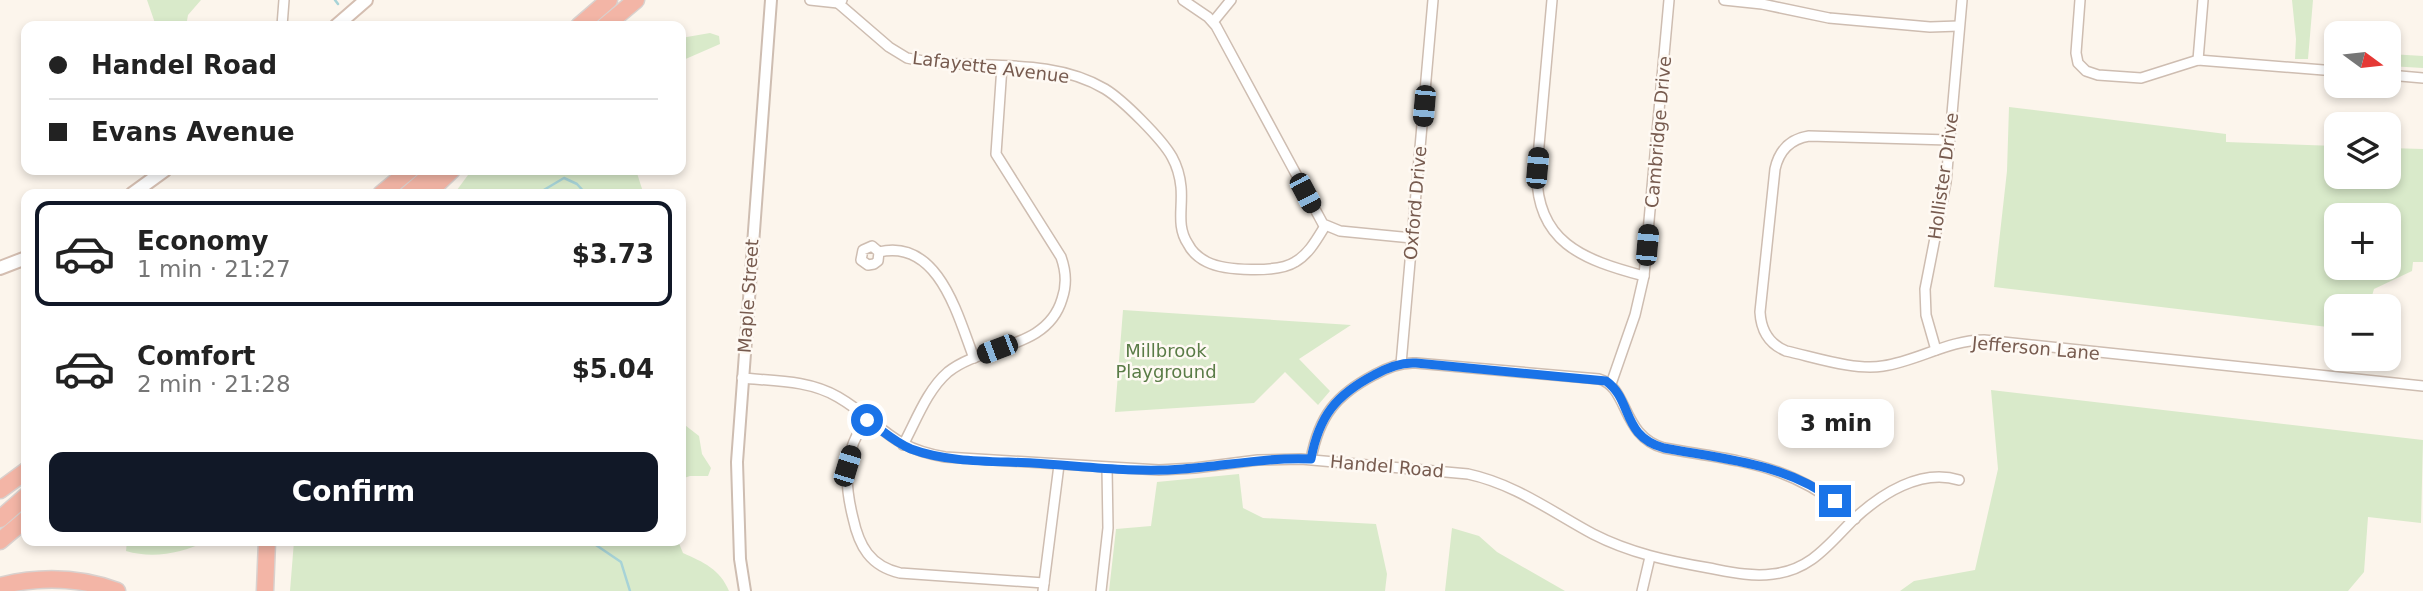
<!DOCTYPE html>
<meta charset="utf-8">
<style>
:root{--surface:#fff;--page:#f6f6f6;--text:#222;--muted:#767676;--line:#e0e0e0;--accent:#111827}
body{margin:0;font-family:"DejaVu Sans",sans-serif;background:var(--page);color:var(--text);height:100vh;display:flex;flex-direction:column;font-size:26px;white-space:nowrap}
*{box-sizing:border-box;margin:0}
p{font-size:23px;color:var(--muted)}
.icon{flex:none;width:38px;height:38px;fill:none;stroke:currentColor;stroke-width:2;stroke-linecap:round;stroke-linejoin:round}
.map{position:relative;flex:1;overflow:hidden}
.side{position:absolute;left:21px;top:189px;width:665px;height:357px;display:flex;flex-direction:column;background:var(--surface);border-radius:14px;box-shadow:0 4px 10px #0003}
.side>*{flex:none}
.banner{position:absolute;left:21px;top:21px;width:665px;height:154px;border-radius:14px;box-shadow:0 4px 10px #0003;display:grid;align-content:center;height:154px;padding:0 28px;background:var(--surface)}
.needle{width:46px;rotate:105deg}
.fabs{position:absolute;left:2324px;top:21px;display:grid;gap:14px}
.fabs a{display:grid;place-items:center;width:77px;height:77px;border-radius:14px;background:var(--surface);box-shadow:0 4px 10px #0003;font-size:35px}
.end{position:absolute;width:32px;height:32px;margin:-16px;border:9px solid #1a73e8;background:#fff;box-shadow:0 0 0 4px #fff}
.from{border-radius:50%}
.bubble{position:absolute;height:49px;border-radius:14px;background:var(--surface);box-shadow:0 4px 10px #0003;font-size:23px;font-weight:700;line-height:49px;text-align:center}
.car{position:absolute;width:21px;height:42px;margin:-21px -10px;border-radius:9px;box-shadow:0 0 5px 2px #0007;background:linear-gradient(#222 24%,#8ab4d8 0 40%,#222 0 76%,#8ab4d8 0 86%,#222 0)}
.banner b{display:flex;align-items:center;gap:24px;height:66px;font-size:26px}
.banner b+b{border-top:2px solid var(--line)}
.banner i{width:18px;height:18px;background:var(--text)}
ul{padding:12px 0 0;list-style:none}
li{display:flex;align-items:center;gap:21px;height:105px;margin:0 14px 10px;padding:0 14px;border:4px solid transparent;border-radius:14px}
li div{flex:1}
li b{display:block;font-size:26px}
li em{font-style:normal;font-weight:700}
li.selected{border-color:var(--accent)}
li>.icon{width:63px;height:63px;stroke-width:1.5}
.action{display:flex;gap:14px;margin-top:auto;padding:14px 28px}
.action a{flex:1;height:80px;border-radius:14px;background:var(--accent);color:#fff;font-size:28px;font-weight:700;line-height:80px;text-align:center}
.map>svg:first-child{display:block}
.green{fill:#d9eaca;fill-rule:evenodd}
.lines{fill:none;stroke-linecap:round;stroke-linejoin:round}
.stream{stroke:#a7d3d7;stroke-width:2.5}
.minor-casing{stroke:#cebdb1;stroke-width:12}
.tertiary-casing{stroke:#cebdb1;stroke-width:14}
.secondary-casing{stroke:#d4beb1;stroke-width:16}
.motorway-casing{stroke:#d9d1ce;stroke-width:19}
.minor{stroke:#fff;stroke-width:9}
.tertiary{stroke:#fff;stroke-width:10}
.secondary{stroke:#fff;stroke-width:12}
.motorway{stroke:#f3b5a6;stroke-width:16}
.route{stroke:#1a73e8;stroke-width:9}
.labels{text-anchor:middle;dominant-baseline:central;stroke-width:5;stroke-linejoin:round;paint-order:stroke}
.street-label{font-size:18px;fill:#775b4f;stroke:#fef9f3}
.park-label{font-size:18px;fill:#5a7c47;stroke:#fef9f3}
</style>
<div class="map">
<svg width="2423" height="591" viewBox="0 0 2423 591">
<rect width="100%" height="100%" fill="#fcf5ec"/>
<g class="green">
<path d="M 147,0 L 201,0 L 188,15 L 186,26 L 156,26 Z"/>
<path d="M 2292,0 L 2313,0 L 2308,59 L 2295,59 L 2296,39 Z"/>
<path d="M 710,33 L 719,36 L 720,44 L 681,61 L 681,38 Z"/>
<path d="M 2390,54 L 2423,56 L 2423,68 L 2389,66 Z"/>
<path d="M 2009,107 L 2226,134 L 2226,142 L 2336,146 L 2336,177 L 2389,177 L 2389,148 L 2423,149 L 2423,262 L 2413,262 L 2412,271 L 2374,289 L 2369,306 L 2336,306 L 2336,328 L 1994,287 L 2007,171 ZM 2336,215 L 2389,215 L 2389,268 L 2336,268 Z"/>
<path d="M 475,170 L 636,170 L 643,192 L 642,194 L 454,194 L 468,175 Z"/>
<path d="M 1123,310 L 1351,325 L 1299,359 L 1330,391 L 1318,405 L 1285,372 L 1254,403 L 1115,412 Z"/>
<path d="M 1991,390 L 2423,440 L 2421,523 L 2368,517 L 2364,572 L 2348,591 L 1900,591 L 1914,581 L 1975,570 L 1998,469 Z"/>
<path d="M 681,422 L 699,436 L 702,454 L 711,468 L 708,476 L 690,476 L 681,479 Z"/>
<path d="M 1239,474 L 1243,508 L 1263,518 L 1376,524 L 1387,574 L 1385,591 L 1109,591 L 1116,529 L 1151,526 L 1157,482 Z"/>
<path d="M 1452,528 L 1479,536 L 1497,552 L 1565,591 L 1445,591 Z"/>
<path d="M 127,541 L 208,541 C 181,553 154,559 126,551 Z"/>
<path d="M 294,541 L 678,541 L 683,553 C 703,562 720,569 729,591 L 290,591 Z"/>
</g>
<g class="lines">
<g class="stream">
<path d="M 335,0 L 338,4"/>
<path d="M 537,194 L 564,178 L 577,184 L 586,194"/>
<path d="M 590,541 L 621,562 L 630,591"/>
</g>
<g class="minor-casing">
<g id="minor">
<path d="M 810,0 L 838,3 L 842,0"/>
<path d="M 1183,0 L 1208,17 L 1216,26 L 1323,224 L 1340,231 L 1412,238"/>
<path d="M 1552,0 L 1537,168 C 1534,242 1583,260 1644,276"/>
<path d="M 1724,0 L 1762,4 L 1829,18 L 1930,27 L 1959,26"/>
<path d="M 2080,0 L 2076,53 L 2078,63 L 2086,71 L 2098,75 L 2141,78 L 2198,60 L 2336,71"/>
<path d="M 838,3 L 889,47 L 907,58 C 971,72 1046,54 1105,89 C 1123,100 1162,139 1172,157 C 1177,166 1180,177 1181,187 C 1183,208 1176,226 1188,244 C 1192,252 1199,258 1207,262 C 1225,271 1278,273 1295,262 C 1309,254 1317,239 1325,226"/>
<path d="M 1213,22 L 1231,0"/>
<path d="M 282,26 L 284,0"/>
<path d="M 2198,60 L 2203,0"/>
<path d="M 2389,75 L 2423,78"/>
<path d="M 1949,140 L 1809,136 C 1790,139 1779,151 1775,169 L 1760,312 C 1761,330 1769,344 1786,351 C 1814,357 1855,371 1883,366 C 1918,361 1948,340 1984,340 L 2423,386"/>
<path d="M 879,252 L 878,261 L 874,264 L 868,265 L 861,260 L 863,250 L 872,246 L 879,252 C 939,238 958,317 974,358"/>
<path d="M 1936,350 L 1926,315 L 1925,289 L 1946,182 L 1962,0"/>
<path d="M 1401,364 L 1433,0"/>
<path d="M 742,378 C 774,381 809,380 838,397 C 881,422 889,448 945,457 L 1159,470 L 1195,468 L 1258,460 L 1301,459 L 1468,474 C 1515,484 1552,512 1593,534 C 1630,553 1668,561 1709,568 C 1730,572 1751,577 1773,574 C 1811,570 1829,544 1854,519 C 1881,494 1921,468 1959,480"/>
<path d="M 1611,384 L 1635,315 L 1644,276 L 1669,0"/>
<path d="M 867,419 C 843,451 844,482 853,518 C 859,546 870,566 900,573 L 1044,583"/>
<path d="M 903,445 C 916,421 927,390 948,372 C 983,344 1047,350 1062,299 C 1067,285 1066,271 1061,257 L 996,154 L 1002,66"/>
<path d="M 1311,459 C 1319,416 1336,395 1374,375 C 1388,367 1401,362 1416,363 L 1599,379 C 1629,387 1621,436 1664,448 C 1742,462 1793,463 1855,519"/>
<path d="M 1043,591 L 1059,465"/>
<path d="M 1101,591 L 1108,528 L 1107,468"/>
<path d="M 1642,591 L 1650,557"/>
</g>
</g>
<g class="tertiary-casing">
<path id="tertiary" d="M 745,591 L 740,559 L 737,462 L 771,0"/>
</g>
<g class="secondary-casing">
<g id="secondary">
<path d="M 336,26 L 366,0"/>
<path d="M 132,194 L 165,170"/>
<path d="M 0,268 L 26,258"/>
</g>
</g>
<g class="motorway-casing">
<g id="motorway">
<path d="M 579,26 L 609,0"/>
<path d="M 605,26 L 636,0"/>
<path d="M 381,194 L 410,170"/>
<path d="M 408,194 L 436,170"/>
<path d="M 427,194 L 452,170"/>
<path d="M 0,490 L 26,471"/>
<path d="M 0,519 L 26,496"/>
<path d="M 0,541 L 26,519"/>
<path d="M 0,586 C 40,576 79,577 117,591"/>
<path d="M 265,591 L 267,541"/>
</g>
</g>
<use href="#minor" class="minor"/>
<use href="#tertiary" class="tertiary"/>
<use href="#secondary" class="secondary"/>
<use href="#motorway" class="motorway"/>
</g>
<g class="lines">
<path class="route" d="M 867,420 C 881,429 894,442 911,449 C 949,463 993,461 1033,463 C 1083,466 1133,473 1183,469 C 1226,466 1267,457 1311,459 C 1319,416 1336,395 1374,375 C 1388,367 1401,362 1416,363 L 1606,381 C 1633,400 1621,436 1664,448 C 1723,459 1785,463 1835,501"/>
</g>
<g class="labels">
<g class="street-label">
<text transform="translate(991 67) rotate(7)">Lafayette Avenue</text>
<text transform="translate(1658 132) rotate(-85)">Cambridge Drive</text>
<text transform="translate(1943 176) rotate(-82)">Hollister Drive</text>
<text transform="translate(1415 203) rotate(-85)">Oxford Drive</text>
<text transform="translate(748 296) rotate(-86)">Maple Street</text>
<text transform="translate(2036 348) rotate(5)">Jefferson Lane</text>
<text transform="translate(1387 466) rotate(5)">Handel Road</text>
</g>
<g class="park-label">
<text x="1166" y="350">Millbrook<tspan x="1166" dy="21">Playground</tspan></text>
</g>
</g>
</svg>
<div class="fabs">
<a><svg class="needle" viewBox="-14 -14 28 28"><path d="M0-13l5 13h-10z" fill="#e53935"/><path d="M0 13l5-13h-10z" fill="#767676"/></svg></a>
<a><svg class="icon" aria-label="layers" viewBox="0 0 24 24"><path d="M12 4l9 5-9 5-9-5zM3 14l9 5 9-5"/></svg></a>
<a>+</a>
<a>−</a>
</div>
<i class="end from" style="left:867px;top:420px"></i>
<i class="end" style="left:1835px;top:501px"></i>
<div class="bubble" style="left:1778px;top:399px;width:116px">3 min</div>
<i class="car" style="left:1424px;top:106px;rotate:185deg"></i>
<i class="car" style="left:1537px;top:168px;rotate:5deg"></i>
<i class="car" style="left:1305px;top:193px;rotate:152deg"></i>
<i class="car" style="left:1647px;top:245px;rotate:5deg"></i>
<i class="car" style="left:997px;top:349px;rotate:249deg"></i>
<i class="car" style="left:847px;top:466px;rotate:17deg"></i>
<div class="banner">
<b><i class="from"></i>Handel Road</b>
<b><i></i>Evans Avenue</b>
</div>
<section class="side">
<ul>
<li class="selected"><svg class="icon" aria-label="car" viewBox="0 0 24 24"><path d="M5 17H2v-5l4-1 3-4h7l3 4 3 1v5h-3M9 17h6M6 11h13"/><circle cx="7" cy="17" r="2"/><circle cx="17" cy="17" r="2"/></svg><div><b>Economy</b><p>1 min · 21:27</p></div><em>$3.73</em></li>
<li><svg class="icon" aria-label="car" viewBox="0 0 24 24"><path d="M5 17H2v-5l4-1 3-4h7l3 4 3 1v5h-3M9 17h6M6 11h13"/><circle cx="7" cy="17" r="2"/><circle cx="17" cy="17" r="2"/></svg><div><b>Comfort</b><p>2 min · 21:28</p></div><em>$5.04</em></li>
</ul>
<div class="action"><a>Confirm</a></div>
</section>
</div>
